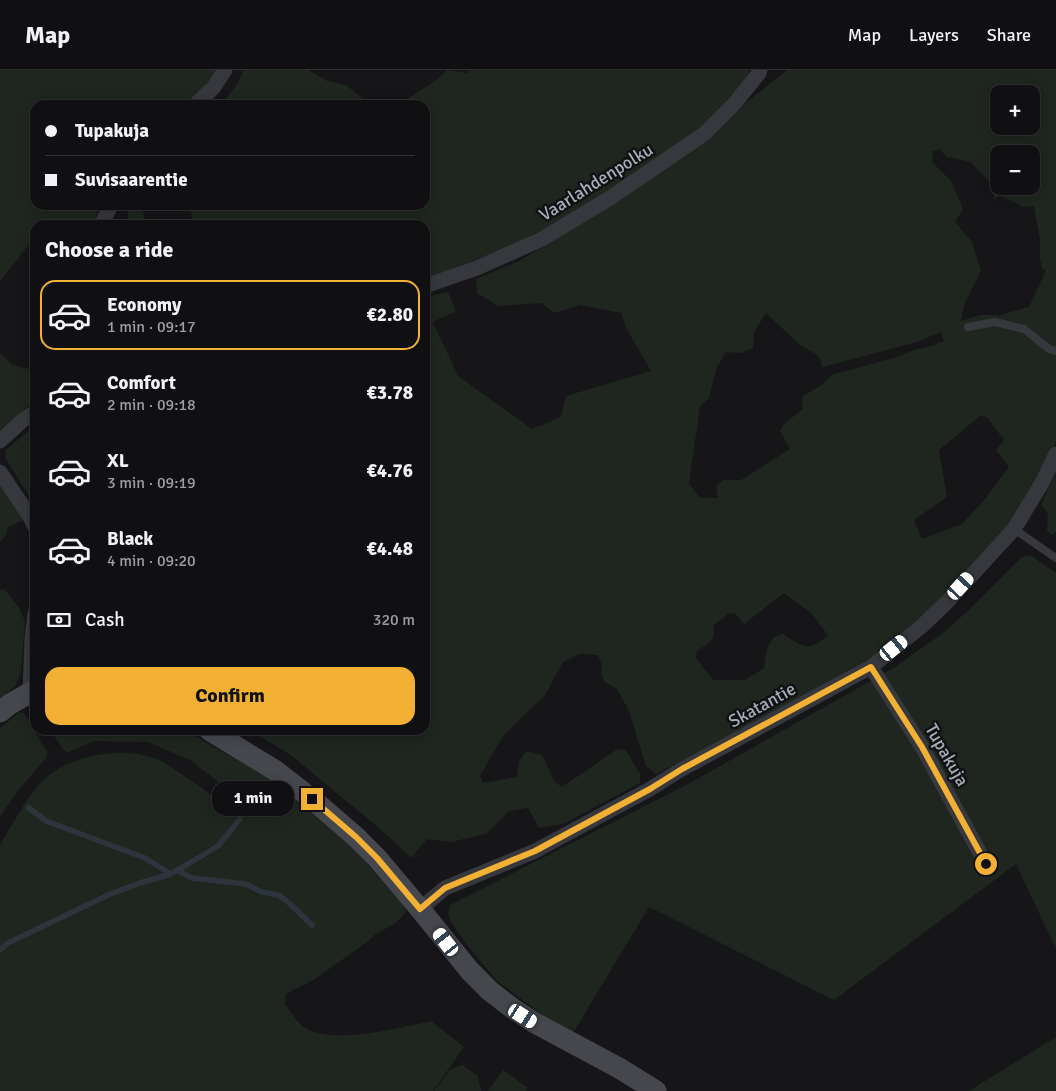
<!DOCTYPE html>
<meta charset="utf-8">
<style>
:root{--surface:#101012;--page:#1e1e20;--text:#f1f3f6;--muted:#9c9d9f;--line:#303032;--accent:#f2b134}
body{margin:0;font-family:Signika,sans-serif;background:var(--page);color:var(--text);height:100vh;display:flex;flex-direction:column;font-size:19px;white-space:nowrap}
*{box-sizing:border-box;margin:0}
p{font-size:16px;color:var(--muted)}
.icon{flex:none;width:28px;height:28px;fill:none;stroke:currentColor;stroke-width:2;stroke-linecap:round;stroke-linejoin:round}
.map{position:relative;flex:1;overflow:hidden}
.sheet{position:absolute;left:30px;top:150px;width:400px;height:515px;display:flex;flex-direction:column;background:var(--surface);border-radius:15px;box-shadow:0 2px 12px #0003,0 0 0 1px var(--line)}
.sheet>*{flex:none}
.banner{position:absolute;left:30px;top:30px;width:400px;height:110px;border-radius:15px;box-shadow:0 2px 12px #0003,0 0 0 1px var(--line);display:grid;align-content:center;height:110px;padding:0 15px;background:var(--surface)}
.controls{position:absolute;left:990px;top:15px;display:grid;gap:10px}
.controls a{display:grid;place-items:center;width:50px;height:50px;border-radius:10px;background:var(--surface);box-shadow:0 2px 12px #0003,0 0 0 1px var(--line);font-size:25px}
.end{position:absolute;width:22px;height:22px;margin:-11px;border:6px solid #f2b134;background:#111;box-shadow:0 0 0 2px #111}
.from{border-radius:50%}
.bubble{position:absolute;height:35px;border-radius:15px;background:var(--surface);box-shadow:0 2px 12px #0003,0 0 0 1px var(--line);font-size:16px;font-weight:700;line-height:35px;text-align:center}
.car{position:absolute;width:15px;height:30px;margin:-15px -8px;border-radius:6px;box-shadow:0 0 4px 1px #0007;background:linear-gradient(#fff 24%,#345 0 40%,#fff 0 76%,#345 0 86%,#fff 0)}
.banner b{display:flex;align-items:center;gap:18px;height:48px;font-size:19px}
.banner b+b{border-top:1px solid var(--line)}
.banner i{width:12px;height:12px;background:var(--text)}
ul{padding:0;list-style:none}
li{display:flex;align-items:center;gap:15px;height:70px;margin:0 10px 8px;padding:0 5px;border:2px solid transparent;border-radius:15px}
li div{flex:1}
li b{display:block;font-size:19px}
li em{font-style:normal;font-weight:700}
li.current{border-color:var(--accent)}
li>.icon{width:45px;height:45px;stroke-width:1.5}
h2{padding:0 15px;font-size:22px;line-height:60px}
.pay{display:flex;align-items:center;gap:12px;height:55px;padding:0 15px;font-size:19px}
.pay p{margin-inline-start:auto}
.button{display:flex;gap:10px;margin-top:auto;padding:10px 15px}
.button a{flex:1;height:58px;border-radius:15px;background:var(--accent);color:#111;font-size:20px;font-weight:700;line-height:58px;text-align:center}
header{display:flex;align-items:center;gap:30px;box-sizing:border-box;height:70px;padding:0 25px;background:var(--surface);border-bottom:1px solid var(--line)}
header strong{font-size:24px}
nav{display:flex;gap:28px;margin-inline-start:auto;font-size:18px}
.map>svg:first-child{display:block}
.green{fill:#1e261f;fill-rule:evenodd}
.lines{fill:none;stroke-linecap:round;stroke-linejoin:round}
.stream{stroke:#2c353c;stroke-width:5.5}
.lane{stroke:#37383d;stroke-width:8}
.street{stroke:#37383d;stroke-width:15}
.secondary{stroke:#45474d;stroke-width:21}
.route{stroke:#f2b134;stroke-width:6}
.labels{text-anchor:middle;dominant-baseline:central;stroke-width:5;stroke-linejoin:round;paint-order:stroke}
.street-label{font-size:18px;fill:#a8adb8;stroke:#111113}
</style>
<header>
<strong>Map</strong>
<nav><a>Map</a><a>Layers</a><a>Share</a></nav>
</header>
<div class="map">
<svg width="1056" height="1021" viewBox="0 0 1056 1021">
<rect width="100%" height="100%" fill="#161618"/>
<g class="green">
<path d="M 0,0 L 219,0 L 213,9 L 188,35 L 35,35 L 35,135 L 101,135 L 92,155 L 35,155 L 35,167 L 0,211 Z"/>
<path d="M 244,0 L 310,0 L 310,1 L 327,11 L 346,15 L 369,34 L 401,33 L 435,11 L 447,0 L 467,3 L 469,0 L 750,0 C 738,31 708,51 683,71 C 614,123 539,168 457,197 C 447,201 436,206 425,208 L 425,155 L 194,155 L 189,135 L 425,135 L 425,35 L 221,35 L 236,16 Z"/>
<path d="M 786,0 L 1056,0 L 1056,372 L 1039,411 L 1014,448 L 939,533 L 867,591 L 772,643 L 656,704 L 646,696 L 628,639 L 617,619 L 604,611 L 601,604 L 602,596 L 598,585 L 580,584 L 563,592 L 545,625 L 503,666 L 480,706 L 483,713 L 517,707 L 519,691 L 526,681 L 542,685 L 555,712 L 562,717 L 616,680 L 625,679 L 640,704 L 640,713 L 563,754 L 539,758 L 528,738 L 509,741 L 486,764 L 451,772 L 427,769 L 411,788 L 386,764 L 292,686 L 250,660 L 425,660 L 425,227 L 448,222 L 456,241 L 433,252 L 458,306 L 532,359 L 561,347 L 566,326 L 651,301 L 626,258 L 621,243 L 580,235 L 554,243 L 541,233 L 498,236 L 477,223 L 476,209 L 519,191 L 587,150 L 715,63 L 747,32 L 786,1 ZM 999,24 L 1031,24 L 1031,56 L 999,56 ZM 939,79 L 947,87 L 971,92 L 994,117 L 994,130 L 999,125 L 1023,137 L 1034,136 L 1040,170 L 1040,189 L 1042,198 L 1046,200 L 1029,237 L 1000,245 L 980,245 L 961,251 L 964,235 L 981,201 L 972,172 L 955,152 L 963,139 L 951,111 L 933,93 L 932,82 ZM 999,84 L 1031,84 L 1031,116 L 999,116 ZM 766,243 L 800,275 L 816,284 L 820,288 L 822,297 L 914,273 L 941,262 L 944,271 L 928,277 L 917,279 L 894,288 L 831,305 C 825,315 813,320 803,326 L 802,332 L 803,339 L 784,354 L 780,361 L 790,379 L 741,410 L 723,410 L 716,416 L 718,428 L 700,428 L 689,413 L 700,336 L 709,328 L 716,299 L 726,282 L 741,283 L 753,278 L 754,262 ZM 980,346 L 987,347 L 1004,370 L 996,380 L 1009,397 L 985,429 L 962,454 L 922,469 L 914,450 L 947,427 L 939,380 ZM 784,523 L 811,543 L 828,565 C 808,583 803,577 783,564 C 766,567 766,584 764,598 L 745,610 L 713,610 L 696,588 L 697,581 C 707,574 717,570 713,556 L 728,544 L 735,543 L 744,554 Z"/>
<path d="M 126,135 L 142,135 L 145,151 L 142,155 L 130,155 Z"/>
<path d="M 0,283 L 11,294 L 27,299 L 35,293 L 35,330 L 0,360 Z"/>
<path d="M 35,356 L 35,436 L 5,387 L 6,380 Z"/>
<path d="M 1056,402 L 1056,462 L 1052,465 L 1047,461 L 1048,444 L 1041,435 Z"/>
<path d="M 0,413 L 23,450 L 11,456 L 8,456 L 7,463 L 0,472 Z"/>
<path d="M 1030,485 L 1056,503 L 1056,879 L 1016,794 L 834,930 L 649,837 L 573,963 L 551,951 L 497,911 L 468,876 L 452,854 L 448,844 L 450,835 L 690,713 L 895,597 L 943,563 L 972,537 L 1022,487 Z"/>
<path d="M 0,519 L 5,520 L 19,538 L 25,551 L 21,602 L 15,616 L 0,629 Z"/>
<path d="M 20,642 L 24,643 L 47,682 L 46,688 L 16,723 L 0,747 L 0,658 Z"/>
<path d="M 50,660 L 185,660 L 270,709 L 350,775 L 403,834 L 406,842 L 396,853 L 376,864 L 367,872 L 315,909 L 286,924 L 285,934 C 290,941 298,954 305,958 C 335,975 398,958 431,951 L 464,977 L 433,1021 L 0,1021 L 0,775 C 9,759 18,744 28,729 C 34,721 40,712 48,706 C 59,697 71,692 85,688 C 110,681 139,680 163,692 C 172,697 180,703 189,709 C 207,721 224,734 239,749 L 249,740 L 239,728 L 190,690 L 148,672 L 94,671 L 66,683 Z"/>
<path d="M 1056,967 L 1056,1021 L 969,1021 Z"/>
<path d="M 462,995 L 478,1006 L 481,1021 L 434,1021 L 450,1000 Z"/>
<path d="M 503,1000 L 528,1018 L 526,1021 L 488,1021 Z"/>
</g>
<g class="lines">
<g class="stream">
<path d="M 29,738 L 46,751 L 145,788 L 171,804"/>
<path d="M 177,800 L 192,808 L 246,814 L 262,822 L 278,825 L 288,832 L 312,855"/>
<path d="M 0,880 L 8,873 L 108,825 L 140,813 L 171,804 L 218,776 L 240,749"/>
</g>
<g class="lane">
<path d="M 968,257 L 995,252 L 1024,259 L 1049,279 L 1056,281"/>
<path d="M 1014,459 L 1056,488"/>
</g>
<g class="street">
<path d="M 195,35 L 214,17 L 225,0"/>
<path d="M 101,155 L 111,135"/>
<path d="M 425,216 L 477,198 L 542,169 L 610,128 L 704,64 L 735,33 L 759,3 L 760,0"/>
<path d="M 0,371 L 23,350 L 35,342"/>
<path d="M 0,402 L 30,447 L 35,457"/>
<path d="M 871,597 L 922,677 L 986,794"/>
<path d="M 30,622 L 32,568 L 35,543"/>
<path d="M 420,839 L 445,818 L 535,781 L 650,719 L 682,699 L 871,597 L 922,556 L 948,531 L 1014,459 L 1042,413 L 1056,384"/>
</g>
<g class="secondary">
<path d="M 0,642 L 10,634 L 35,620"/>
<path d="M 209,660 L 276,701 L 312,729 L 356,767 L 377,788 L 420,839 L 470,901 L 490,921 L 512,938 L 535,953 L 619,998 L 656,1021"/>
</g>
</g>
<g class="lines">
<path class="route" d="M 312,729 L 356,767 L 377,788 L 420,839 L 445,818 L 535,781 L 650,719 L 682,699 L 871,597 L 922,677 L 986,794"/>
</g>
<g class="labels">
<g class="street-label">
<text transform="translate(596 112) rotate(-32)">Vaarlahdenpolku</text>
<text transform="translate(762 635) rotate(-29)">Skatantie</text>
<text transform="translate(947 685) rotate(60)">Tupakuja</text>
</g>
</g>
</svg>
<div class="controls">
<a>+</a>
<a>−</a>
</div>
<i class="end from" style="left:986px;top:794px"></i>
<i class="end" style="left:312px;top:729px"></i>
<div class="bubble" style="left:212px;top:711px;width:82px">1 min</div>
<i class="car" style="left:961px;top:516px;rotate:42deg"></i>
<i class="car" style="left:894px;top:578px;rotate:51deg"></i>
<i class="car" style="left:446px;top:872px;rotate:322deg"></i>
<i class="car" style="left:523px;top:946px;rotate:122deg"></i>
<div class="banner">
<b><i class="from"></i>Tupakuja</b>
<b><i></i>Suvisaarentie</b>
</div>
<section class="sheet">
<h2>Choose a ride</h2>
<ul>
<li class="current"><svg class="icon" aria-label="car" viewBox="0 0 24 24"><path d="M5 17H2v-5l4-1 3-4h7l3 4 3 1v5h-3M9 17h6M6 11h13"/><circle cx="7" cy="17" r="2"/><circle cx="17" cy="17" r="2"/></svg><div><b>Economy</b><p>1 min · 09:17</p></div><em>€2.80</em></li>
<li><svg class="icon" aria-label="car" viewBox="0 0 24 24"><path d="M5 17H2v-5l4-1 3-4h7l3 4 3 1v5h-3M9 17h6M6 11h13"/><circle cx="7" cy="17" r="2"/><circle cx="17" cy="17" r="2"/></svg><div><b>Comfort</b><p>2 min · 09:18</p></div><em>€3.78</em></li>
<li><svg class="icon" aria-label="car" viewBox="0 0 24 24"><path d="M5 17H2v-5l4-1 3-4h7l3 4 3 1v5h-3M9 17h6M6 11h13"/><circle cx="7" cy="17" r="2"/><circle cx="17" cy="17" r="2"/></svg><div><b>XL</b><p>3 min · 09:19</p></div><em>€4.76</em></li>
<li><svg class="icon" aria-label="car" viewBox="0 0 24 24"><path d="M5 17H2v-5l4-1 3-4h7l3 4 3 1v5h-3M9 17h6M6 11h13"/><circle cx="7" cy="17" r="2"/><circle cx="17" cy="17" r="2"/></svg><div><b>Black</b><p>4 min · 09:20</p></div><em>€4.48</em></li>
</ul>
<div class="pay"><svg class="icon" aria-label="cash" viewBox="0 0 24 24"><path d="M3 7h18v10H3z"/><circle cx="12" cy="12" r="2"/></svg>Cash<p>320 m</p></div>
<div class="button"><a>Confirm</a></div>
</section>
</div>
